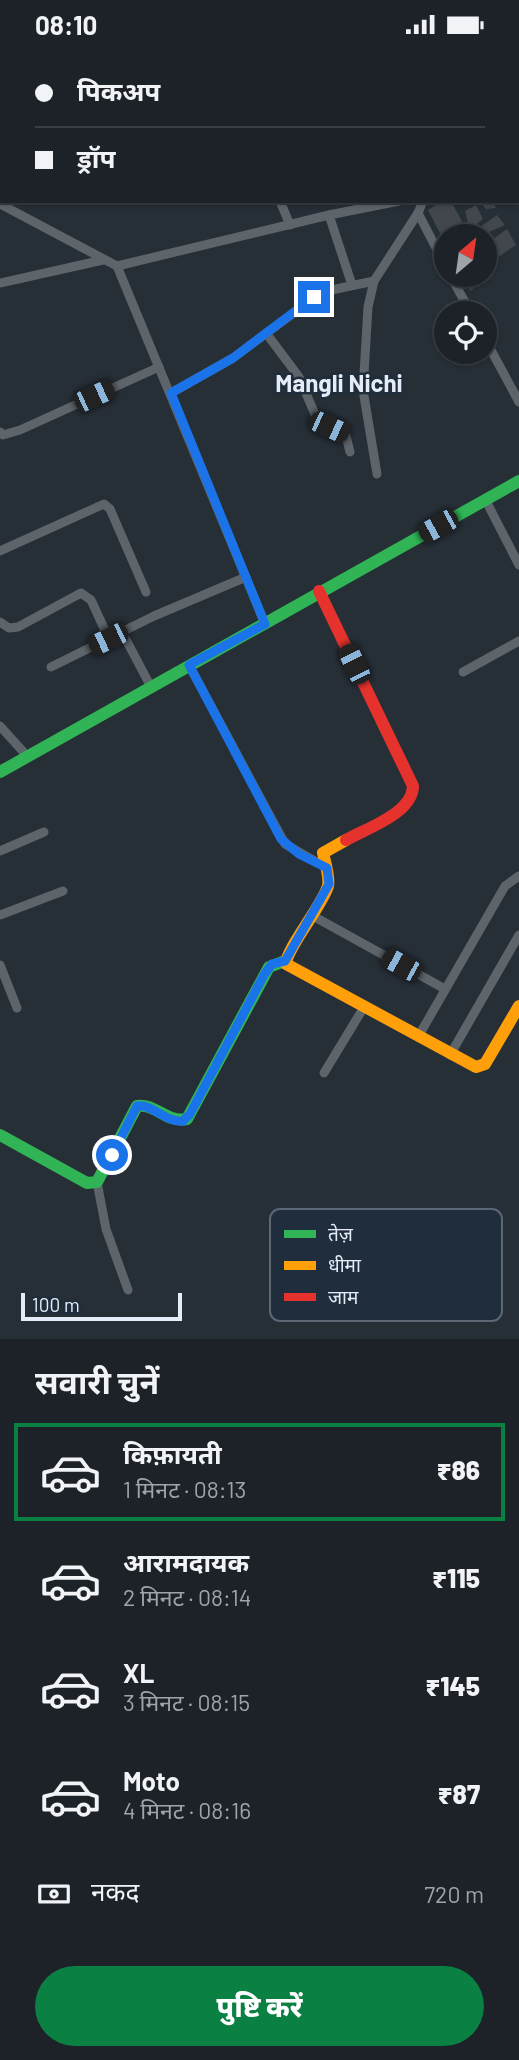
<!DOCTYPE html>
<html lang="hi">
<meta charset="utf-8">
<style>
:root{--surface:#1c2228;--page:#292f34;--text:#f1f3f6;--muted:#a0a4a8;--line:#3a3f45;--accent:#0b8043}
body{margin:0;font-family:Barlow,"Noto Sans Devanagari",sans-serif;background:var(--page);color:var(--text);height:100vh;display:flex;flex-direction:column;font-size:26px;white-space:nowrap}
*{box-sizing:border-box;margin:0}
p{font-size:23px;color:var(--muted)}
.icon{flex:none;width:38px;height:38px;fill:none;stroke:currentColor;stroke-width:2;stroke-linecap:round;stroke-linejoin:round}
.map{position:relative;height:1290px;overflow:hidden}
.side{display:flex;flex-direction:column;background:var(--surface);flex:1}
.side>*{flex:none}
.top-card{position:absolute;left:0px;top:0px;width:520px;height:154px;box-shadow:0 2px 5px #0004,0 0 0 2px var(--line);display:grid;align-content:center;height:154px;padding:0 35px;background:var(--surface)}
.needle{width:46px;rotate:29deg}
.controls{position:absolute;left:434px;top:175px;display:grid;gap:14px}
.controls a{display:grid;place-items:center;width:63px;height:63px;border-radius:50%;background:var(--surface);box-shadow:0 2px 5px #0004,0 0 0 2px var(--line);font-size:35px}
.scale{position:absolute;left:21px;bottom:18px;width:161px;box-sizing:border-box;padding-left:7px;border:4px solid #e4edf7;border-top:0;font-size:19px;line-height:24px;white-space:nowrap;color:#e4edf7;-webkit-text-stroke:5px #202d3c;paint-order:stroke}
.end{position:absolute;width:32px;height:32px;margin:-16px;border:9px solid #1a73e8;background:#fff;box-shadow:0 0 0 4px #fff}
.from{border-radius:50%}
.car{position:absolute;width:21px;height:42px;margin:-21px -10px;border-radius:9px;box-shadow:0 0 5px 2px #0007;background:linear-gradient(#222 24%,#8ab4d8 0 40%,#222 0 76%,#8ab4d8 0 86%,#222 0)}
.top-card b{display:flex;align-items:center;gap:24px;height:66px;font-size:26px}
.top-card b+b{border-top:2px solid var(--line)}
.top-card i{width:18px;height:18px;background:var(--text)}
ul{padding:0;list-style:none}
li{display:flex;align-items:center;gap:21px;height:98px;margin:0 14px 10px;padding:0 21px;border:4px solid transparent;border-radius:0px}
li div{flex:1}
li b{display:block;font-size:26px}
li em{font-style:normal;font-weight:800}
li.on{border-color:var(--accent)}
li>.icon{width:63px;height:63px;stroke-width:1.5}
h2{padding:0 35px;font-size:32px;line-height:84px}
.pay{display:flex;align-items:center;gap:18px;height:77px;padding:0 35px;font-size:26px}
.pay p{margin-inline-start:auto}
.primary-button{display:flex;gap:14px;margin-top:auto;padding:14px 35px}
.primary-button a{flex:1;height:80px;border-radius:42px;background:var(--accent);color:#fff;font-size:28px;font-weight:800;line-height:80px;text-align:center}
.status{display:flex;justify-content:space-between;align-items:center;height:49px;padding:0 35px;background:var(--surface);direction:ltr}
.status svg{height:19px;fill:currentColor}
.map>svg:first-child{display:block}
.building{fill:#41474d}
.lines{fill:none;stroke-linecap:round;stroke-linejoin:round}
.street{stroke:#5d646a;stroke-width:9}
.fast{stroke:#30b455;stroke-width:12}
.slow{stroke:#ff9f0a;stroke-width:12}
.jam{stroke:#e5322d;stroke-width:12}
.route{stroke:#1a73e8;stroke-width:9}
.labels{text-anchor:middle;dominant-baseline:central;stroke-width:5;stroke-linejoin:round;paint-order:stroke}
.quarter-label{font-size:24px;font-weight:bold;fill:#e4edf7;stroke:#202d3c}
.key{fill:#202d3c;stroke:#5b6774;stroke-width:2}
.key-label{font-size:19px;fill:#e4edf7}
</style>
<div class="status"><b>08:10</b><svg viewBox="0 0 49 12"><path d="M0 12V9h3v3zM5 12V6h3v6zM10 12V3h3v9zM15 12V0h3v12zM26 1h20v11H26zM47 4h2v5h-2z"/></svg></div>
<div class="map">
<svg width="519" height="1290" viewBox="0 0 519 1290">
<rect width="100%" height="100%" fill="#262e36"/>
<g class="building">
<path d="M 442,152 L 451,152 L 467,182 L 446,187 L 444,192 L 428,161 Z"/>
<path d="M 479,152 L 492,152 L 496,159 L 486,160 Z"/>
<path d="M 476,156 L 483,170 L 470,181 L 465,162 Z"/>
<path d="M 497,166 L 505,176 L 480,187 L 476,181 Z"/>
<path d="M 507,180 L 516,196 L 491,213 L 485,196 Z"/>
<path d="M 469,226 L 485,226 L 488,230 L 470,242 L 463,229 Z"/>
</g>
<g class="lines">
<g class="street">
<path d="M 401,0 L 402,2"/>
<path d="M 518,106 L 519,106"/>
<path d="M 280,152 L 290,176"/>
<path d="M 423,152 L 418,164 L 446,218"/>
<path d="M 0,155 L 117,217 L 329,166 L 399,152"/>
<path d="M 329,166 L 352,236"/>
<path d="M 117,217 L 265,575"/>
<path d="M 450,226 L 471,264"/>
<path d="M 0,234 L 103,211"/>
<path d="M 266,284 L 299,328 L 317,370 L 346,387 L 350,403"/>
<path d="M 485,290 L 519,353"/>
<path d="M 171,344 L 233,309 L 322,243 L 374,232"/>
<path d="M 0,383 L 3,386 L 20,381 L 159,318"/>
<path d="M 377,425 L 363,341 L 368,258 L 374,232 L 418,164"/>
<path d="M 485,450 L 519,516"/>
<path d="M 0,502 L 104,455 L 110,460 L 146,543"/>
<path d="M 0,573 L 9,579 L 18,578 L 81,544 L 91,551 L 109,590"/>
<path d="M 122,583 L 151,638"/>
<path d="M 189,616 L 285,795 L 327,819"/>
<path d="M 51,618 L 154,567 L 246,528"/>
<path d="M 463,623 L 519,592"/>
<path d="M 0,677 L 28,708"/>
<path d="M 0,802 L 44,783"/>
<path d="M 0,866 L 63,842"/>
<path d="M 313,867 L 445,940"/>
<path d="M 0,916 L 17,959"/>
<path d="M 418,988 L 505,837 L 519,827"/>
<path d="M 450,1006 L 519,886"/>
<path d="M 324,1024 L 364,958"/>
<path d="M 97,1133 L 106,1180 L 128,1241"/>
</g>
<g class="fast">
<path d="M 0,723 L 519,432"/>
<path d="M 0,1086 L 87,1134 L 97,1133 L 137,1057 C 156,1054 165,1074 187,1070 L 269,918 L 285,912"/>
</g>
<path class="slow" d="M 346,791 L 323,804 C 325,813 330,828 328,837 C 322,857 286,900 286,915 L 476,1018 L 485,1015 L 519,957"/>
<path class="jam" d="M 319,542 L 413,737 C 413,764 367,779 346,791"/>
</g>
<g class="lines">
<path class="route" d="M 112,1106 L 137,1057 C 153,1055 166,1074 183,1072 L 190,1065 L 264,926 L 272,915 L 285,912 L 329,835 L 327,819 L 299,805 L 281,790 L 189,616 L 265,575 L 171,344 L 233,309 L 314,248"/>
</g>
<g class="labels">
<g class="quarter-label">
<text x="339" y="333">Mangli Nichi</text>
</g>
</g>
<rect x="270" y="1160" width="232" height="112" rx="10" class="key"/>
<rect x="284" y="1181" width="32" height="8" fill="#30b455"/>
<rect x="284" y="1212" width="32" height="9" fill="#ff9f0a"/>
<rect x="284" y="1244" width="32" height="8" fill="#e5322d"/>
<g class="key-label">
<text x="328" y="1192">तेज़</text>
<text x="328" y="1223">धीमा</text>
<text x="328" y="1255">जाम</text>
</g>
</svg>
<div class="controls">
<a><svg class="needle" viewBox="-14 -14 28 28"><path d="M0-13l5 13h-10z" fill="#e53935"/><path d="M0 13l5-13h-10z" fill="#a0a4a8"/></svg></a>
<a><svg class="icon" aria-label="locate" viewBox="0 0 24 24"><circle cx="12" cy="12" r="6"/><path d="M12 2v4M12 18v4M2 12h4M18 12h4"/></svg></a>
</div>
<div class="scale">100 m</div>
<i class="end from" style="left:112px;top:1106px"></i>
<i class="end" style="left:314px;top:248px"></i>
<i class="car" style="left:94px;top:347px;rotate:65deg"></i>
<i class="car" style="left:329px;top:378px;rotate:115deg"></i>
<i class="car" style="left:438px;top:477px;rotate:241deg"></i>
<i class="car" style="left:108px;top:590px;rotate:244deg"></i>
<i class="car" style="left:354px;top:615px;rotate:334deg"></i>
<i class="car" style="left:401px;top:916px;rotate:299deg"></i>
<div class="top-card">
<b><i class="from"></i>पिकअप</b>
<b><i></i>ड्रॉप</b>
</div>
</div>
<section class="side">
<h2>सवारी चुनें</h2>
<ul>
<li class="on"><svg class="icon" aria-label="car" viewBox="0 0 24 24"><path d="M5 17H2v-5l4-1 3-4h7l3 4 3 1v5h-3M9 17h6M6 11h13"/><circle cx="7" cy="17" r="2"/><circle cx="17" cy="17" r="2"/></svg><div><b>किफ़ायती</b><p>1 मिनट · 08:13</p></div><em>₹86</em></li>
<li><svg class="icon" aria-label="car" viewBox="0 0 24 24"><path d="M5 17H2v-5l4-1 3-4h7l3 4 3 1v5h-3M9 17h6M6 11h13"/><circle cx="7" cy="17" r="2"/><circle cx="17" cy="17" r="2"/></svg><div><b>आरामदायक</b><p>2 मिनट · 08:14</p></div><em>₹115</em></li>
<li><svg class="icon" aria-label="car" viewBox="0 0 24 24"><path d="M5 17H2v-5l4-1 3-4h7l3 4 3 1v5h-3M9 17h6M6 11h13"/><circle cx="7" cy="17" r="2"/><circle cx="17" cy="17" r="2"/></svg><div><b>XL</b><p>3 मिनट · 08:15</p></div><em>₹145</em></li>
<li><svg class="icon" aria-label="car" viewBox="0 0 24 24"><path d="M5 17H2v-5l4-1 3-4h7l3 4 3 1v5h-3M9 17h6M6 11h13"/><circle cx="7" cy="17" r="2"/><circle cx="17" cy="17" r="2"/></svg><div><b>Moto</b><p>4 मिनट · 08:16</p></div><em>₹87</em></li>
</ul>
<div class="pay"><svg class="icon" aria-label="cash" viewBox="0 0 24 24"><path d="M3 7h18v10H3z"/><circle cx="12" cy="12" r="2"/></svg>नकद<p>720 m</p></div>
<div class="primary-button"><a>पुष्टि करें</a></div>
</section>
